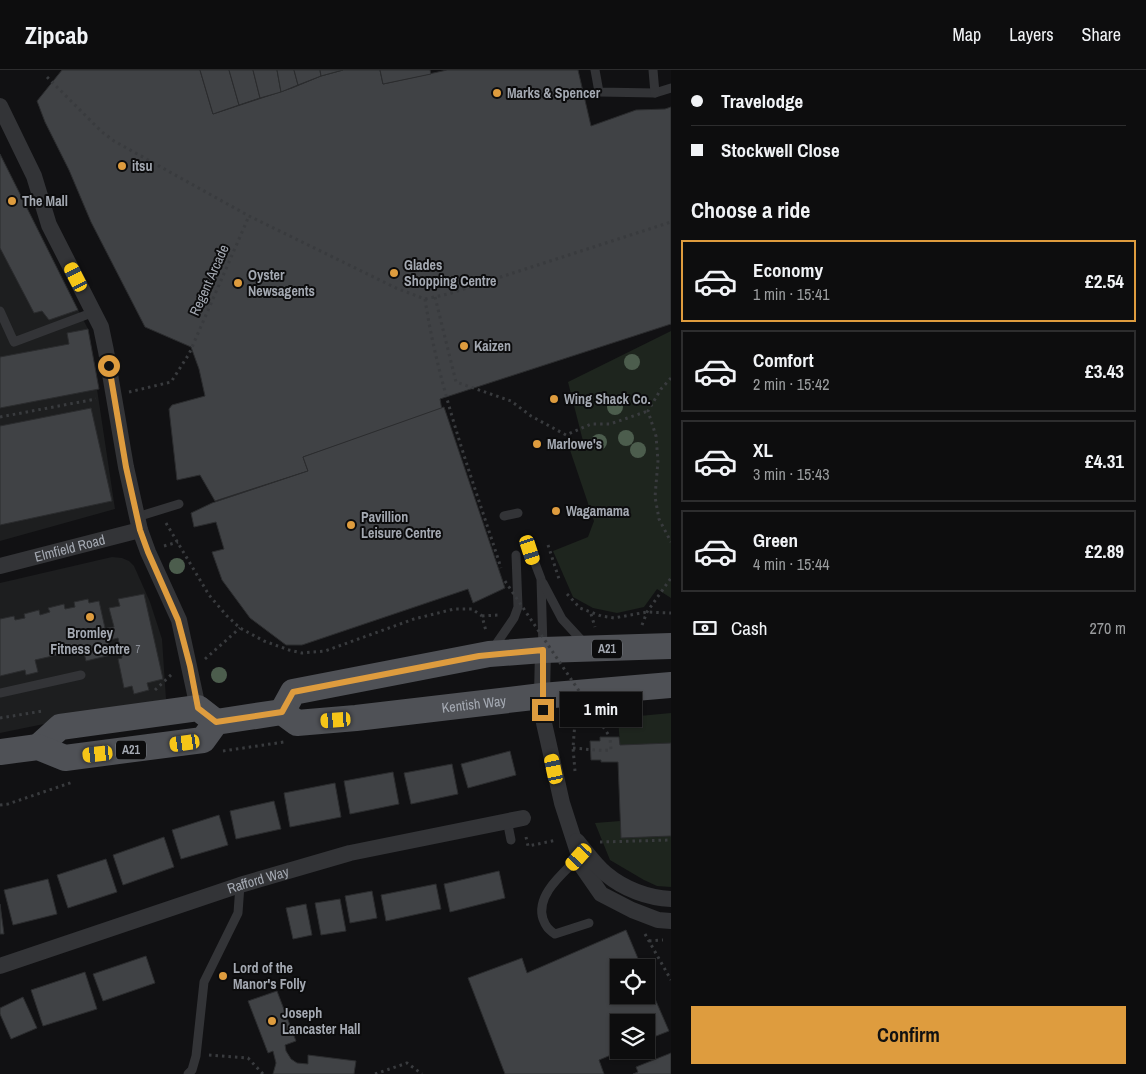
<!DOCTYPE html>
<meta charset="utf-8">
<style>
:root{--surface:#0d0d0e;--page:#1b1b1c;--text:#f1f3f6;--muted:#9a9c9e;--line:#2d2d2e;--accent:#de9c3e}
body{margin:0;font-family:"Archivo Narrow",sans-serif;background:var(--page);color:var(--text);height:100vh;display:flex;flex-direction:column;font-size:19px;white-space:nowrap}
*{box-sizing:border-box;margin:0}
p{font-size:16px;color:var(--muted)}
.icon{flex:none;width:28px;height:28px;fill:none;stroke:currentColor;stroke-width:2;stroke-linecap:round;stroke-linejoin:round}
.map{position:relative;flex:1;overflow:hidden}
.drawer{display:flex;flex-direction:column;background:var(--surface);width:475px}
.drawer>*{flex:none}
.hud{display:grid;align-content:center;height:110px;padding:0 20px;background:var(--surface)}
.buttons{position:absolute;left:610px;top:889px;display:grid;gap:10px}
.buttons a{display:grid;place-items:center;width:45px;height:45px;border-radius:0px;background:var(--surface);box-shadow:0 1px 4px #0004,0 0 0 1px var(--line);font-size:25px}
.end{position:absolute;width:22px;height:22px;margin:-11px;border:6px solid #de9c3e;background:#111;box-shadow:0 0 0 2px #111}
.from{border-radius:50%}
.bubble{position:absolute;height:35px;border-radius:0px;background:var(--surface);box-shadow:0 1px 4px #0004,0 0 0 1px var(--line);font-size:16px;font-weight:700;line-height:35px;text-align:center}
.car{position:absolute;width:15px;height:30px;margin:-15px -8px;border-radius:6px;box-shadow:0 0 4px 1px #0007;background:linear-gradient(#f5c518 24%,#345 0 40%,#f5c518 0 76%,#345 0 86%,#f5c518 0)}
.hud b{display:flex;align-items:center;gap:18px;height:48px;font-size:19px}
.hud b+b{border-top:1px solid var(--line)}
.hud i{width:12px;height:12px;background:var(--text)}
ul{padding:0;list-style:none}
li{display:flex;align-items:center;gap:15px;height:82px;margin:0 10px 8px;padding:0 10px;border:2px solid var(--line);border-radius:0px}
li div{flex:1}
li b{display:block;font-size:19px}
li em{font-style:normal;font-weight:700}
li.selected{border-color:var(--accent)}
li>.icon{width:45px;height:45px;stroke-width:1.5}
h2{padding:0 20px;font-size:22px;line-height:60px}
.pay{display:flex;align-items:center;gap:12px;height:55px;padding:0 20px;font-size:19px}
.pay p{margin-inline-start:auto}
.action{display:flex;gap:10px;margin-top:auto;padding:10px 20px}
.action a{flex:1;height:58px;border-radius:0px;background:var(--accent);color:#111;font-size:20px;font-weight:700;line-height:58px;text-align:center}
header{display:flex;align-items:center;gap:30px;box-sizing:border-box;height:70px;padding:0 25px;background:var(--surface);border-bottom:1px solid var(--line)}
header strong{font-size:24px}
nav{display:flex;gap:28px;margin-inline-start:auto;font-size:18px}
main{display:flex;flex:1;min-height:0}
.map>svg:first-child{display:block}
.built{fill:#1d1e1f}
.green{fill:#1e251e}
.building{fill:#404245;stroke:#2b2c2e}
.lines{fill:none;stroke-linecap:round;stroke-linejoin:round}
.path{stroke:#393b3e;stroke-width:3;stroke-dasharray:2.5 4;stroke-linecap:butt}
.lane{stroke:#333437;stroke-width:9}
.street{stroke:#333437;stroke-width:16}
.primary{stroke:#4f5156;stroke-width:26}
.path-bridge{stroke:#393b3e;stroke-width:3;stroke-dasharray:2.5 4;stroke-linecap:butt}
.tree{fill:#4c5d4d}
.route{stroke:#de9c3e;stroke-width:6}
.poi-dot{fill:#de9c3e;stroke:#0c0c0d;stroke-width:2}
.labels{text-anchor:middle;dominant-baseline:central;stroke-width:4;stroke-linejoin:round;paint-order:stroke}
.number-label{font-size:11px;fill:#8b8f97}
.shield{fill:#0c0c0d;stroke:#767a80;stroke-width:1}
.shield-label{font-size:12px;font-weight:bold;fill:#a4a9b2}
.poi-label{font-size:14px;font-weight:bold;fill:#a4a9b2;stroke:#0c0c0d;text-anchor:start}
.street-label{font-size:14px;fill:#a4a9b2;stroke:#0c0c0d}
</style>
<header>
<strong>Zipcab</strong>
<nav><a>Map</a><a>Layers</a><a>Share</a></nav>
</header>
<main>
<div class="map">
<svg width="671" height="1004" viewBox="0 0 671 1004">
<rect width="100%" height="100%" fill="#111113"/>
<g class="built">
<path d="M 0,88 L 88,259 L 115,439 L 0,471 Z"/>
<path d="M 112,487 L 122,488 L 129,491 L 134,496 L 150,532 L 162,569 L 166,629 L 0,663 L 0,513 Z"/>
</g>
<g class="green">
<path d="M 671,261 L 671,528 L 657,519 L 644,537 L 617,543 L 593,538 L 573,527 L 553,481 L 588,467 L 594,451 L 570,380 L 584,375 L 568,312 Z"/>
<path d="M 671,643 L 671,673 L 620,675 L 618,648 Z"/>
<path d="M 620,751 L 621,768 L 671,766 L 671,817 L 657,816 L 644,810 L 610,790 L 595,753 Z"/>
</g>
<g class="building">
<path d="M 62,0 L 200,0 L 213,44 L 292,18 L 321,6 L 343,0 L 380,0 L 383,14 L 447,0 L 578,0 L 591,56 L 636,40 L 665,39 L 671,37 L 671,254 L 440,329 L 442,340 L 303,387 L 308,401 L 215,431 L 200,405 L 177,410 L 169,339 L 172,335 L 205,326 L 199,299 L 191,277 L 145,257 L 91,152 L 69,100 L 45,52 L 37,31 Z"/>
<path d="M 200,0 L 229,0 L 239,35 L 213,44 Z"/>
<path d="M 229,0 L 253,0 L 260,28 L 239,35 Z"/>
<path d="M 253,0 L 277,0 L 281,22 L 260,28 Z"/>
<path d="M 277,0 L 294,0 L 298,15 L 281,22 Z"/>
<path d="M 294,0 L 320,0 L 321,6 L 298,15 Z"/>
<path d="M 320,0 L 343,0 L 321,6 Z"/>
<path d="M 380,0 L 430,0 L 431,4 L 383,14 Z"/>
<path d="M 0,84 L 78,240 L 49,250 L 42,241 L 34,243 L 0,178 Z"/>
<path d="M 88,259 L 99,319 L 0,338 L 0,287 L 69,274 L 67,263 Z"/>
<path d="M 444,337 L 505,518 L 473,533 L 468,519 L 302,575 L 286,575 L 250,548 L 222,510 L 212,482 L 224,479 L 216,452 L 194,457 L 191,443 L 212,433 L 308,401 L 303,387 Z"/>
<path d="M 91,338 L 112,431 L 0,455 L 0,356 Z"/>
<path d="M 144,524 L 163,609 L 147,613 L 149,620 L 134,624 L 132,616 L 124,618 L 118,589 L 122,588 L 118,568 L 110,570 L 107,558 L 114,557 L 109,538 L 120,536 L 118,529 Z"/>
<path d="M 88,529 L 89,533 L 99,531 L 111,585 L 86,591 L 83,579 L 35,590 L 38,602 L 26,605 L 25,600 L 0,606 L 0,549 L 14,546 L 15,550 L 25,548 L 24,544 L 39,540 L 40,545 L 50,542 L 48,538 L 64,534 L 65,539 L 75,537 L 74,532 Z"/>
<path d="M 600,667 L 619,667 L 620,675 L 671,673 L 671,766 L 621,768 L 618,692 L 601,692 L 601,690 L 591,690 L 590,671 L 600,671 Z"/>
<path d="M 510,681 L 516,705 L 468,718 L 461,694 Z"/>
<path d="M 452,694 L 458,724 L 411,734 L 404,703 Z"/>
<path d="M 393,702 L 399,734 L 350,744 L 344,711 Z"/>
<path d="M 335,713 L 341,747 L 290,757 L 284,723 Z"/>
<path d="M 274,731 L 281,759 L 236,769 L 230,741 Z"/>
<path d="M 219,745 L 228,775 L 181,789 L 172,760 Z"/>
<path d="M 164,767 L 174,797 L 123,815 L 113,785 Z"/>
<path d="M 106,789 L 117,822 L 68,838 L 57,805 Z"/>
<path d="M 499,801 L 505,828 L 450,842 L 444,814 Z"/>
<path d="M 48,809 L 57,844 L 13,855 L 4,820 Z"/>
<path d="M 436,814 L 441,839 L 386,851 L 381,825 Z"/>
<path d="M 372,821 L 377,848 L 350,853 L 345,826 Z"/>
<path d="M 340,829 L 346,861 L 321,865 L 315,833 Z"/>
<path d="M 0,834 L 4,864 L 0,864 Z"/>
<path d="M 306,834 L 312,865 L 293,869 L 286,838 Z"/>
<path d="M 626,860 L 642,898 L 619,898 L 619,925 L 646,925 L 646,908 L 669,961 L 646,970 L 646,952 L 619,952 L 619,980 L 623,980 L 599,990 L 604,1004 L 505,1004 L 468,908 L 522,888 L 527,903 Z"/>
<path d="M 146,886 L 155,913 L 103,931 L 93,904 Z"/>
<path d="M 85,902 L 97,939 L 43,956 L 31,920 Z"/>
<path d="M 277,921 L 296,971 L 285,975 L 286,981 L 291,989 L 297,993 L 308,994 L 308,985 L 356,991 L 354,1004 L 273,1004 L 276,993 L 273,981 L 268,983 L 248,931 Z"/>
<path d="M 23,927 L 37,958 L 11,969 L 0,944 L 0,938 Z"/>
<path d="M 671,983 L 671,1004 L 633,1004 L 638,1002 L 636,997 Z"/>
</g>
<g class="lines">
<g class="path">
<path d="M 47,7 L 102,62 L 114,71 L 249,146 L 396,218 L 425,229 L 448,224 L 671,152"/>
<path d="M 435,227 L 456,312 L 511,331 L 531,346 L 566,365 L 591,354 L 610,354 L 648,341"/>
<path d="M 425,229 C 439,322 473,410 501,498"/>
<path d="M 671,308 L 661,319 L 648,341 L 656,366 L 658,391 L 655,427 L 659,449 L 671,472"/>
<path d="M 129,322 L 171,312 L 189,284 L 249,146"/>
<path d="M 0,347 L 96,329"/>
<path d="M 166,453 L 209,525 L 227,546 L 240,558 L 264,571 L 289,580 L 302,583 L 325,581 L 414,549 L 454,539 L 472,539 L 482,546 L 486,561"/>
<path d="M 548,475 L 560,512"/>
<path d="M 164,476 L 178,472"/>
<path d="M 567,524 L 580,538 L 601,546 L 614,548 L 647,542 L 671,543"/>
<path d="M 591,544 L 595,557"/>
<path d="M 482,546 L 499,545"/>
<path d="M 642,555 L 647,542 L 671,508"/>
<path d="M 205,589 L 240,558"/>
<path d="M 155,620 L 172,604"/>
<path d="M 0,648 L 43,641"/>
<path d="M 562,653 L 575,652 L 579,645"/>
<path d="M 573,678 C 586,679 598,681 611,680 L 610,667"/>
<path d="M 223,681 L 284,672"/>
<path d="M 575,701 L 573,678 L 575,652"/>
<path d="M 0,735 L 8,734 L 73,712"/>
<path d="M 526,767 L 528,776 L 557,770"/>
<path d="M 600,772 L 671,770"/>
<path d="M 645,864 L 671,910"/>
<path d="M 649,871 L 663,870"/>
<path d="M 209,985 L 248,988 L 263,1004"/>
<path d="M 375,1004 L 407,993 L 422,1004"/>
</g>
<g class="lane">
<path d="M 595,0 L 599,22 L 655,23 L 671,18"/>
<path d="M 653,0 L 655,23"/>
<path d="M 0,241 L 14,272 L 94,242"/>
<path d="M 504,446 L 518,443"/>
<path d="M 137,447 L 179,434"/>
<path d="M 530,480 L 541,509 L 543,578"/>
<path d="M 543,513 L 562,549 L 585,574"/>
<path d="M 492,580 L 514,548 L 518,537 L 516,485"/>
<path d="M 0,623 L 81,605"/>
<path d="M 507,750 L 511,770"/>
<path d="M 580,786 C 565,802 535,824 543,849 C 546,857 548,859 555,864 L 589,853"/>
<path d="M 188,1004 L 192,1000 L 196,986 L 204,912 L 238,843 L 240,815"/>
</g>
<g class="street">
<path d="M 0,36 L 34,106 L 49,155 L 101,257 L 106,281 L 126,397 L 140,460 L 148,482 L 179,550 L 198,638"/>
<path id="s1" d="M 0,496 L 140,460"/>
<path d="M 543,580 L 542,626 L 544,653 L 562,733 L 583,798 L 601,824 L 632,840 L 658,850 L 671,851"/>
<path d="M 577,771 C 586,782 595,795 606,804 C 624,819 648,828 671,829"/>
<path id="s2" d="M 0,896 L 240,815 L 350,783 L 523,748"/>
</g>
<g class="primary">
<path d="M 282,642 L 293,622 L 489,584 L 543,580 L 671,576"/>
<path d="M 38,677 L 60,657 L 198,638 L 216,652"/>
<path id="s3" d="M 0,682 L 38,677 L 65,688 L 203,670 L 216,652 L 282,642 L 297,653 L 356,648 L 542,626 L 671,615"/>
</g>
<path class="path-bridge" d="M 505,511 L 610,667"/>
</g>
<g class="tree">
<circle cx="632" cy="292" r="8"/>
<circle cx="615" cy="337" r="8"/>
<circle cx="626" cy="368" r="8"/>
<circle cx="599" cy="372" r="8"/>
<circle cx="638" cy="380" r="8"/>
<circle cx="177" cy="496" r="8"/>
<circle cx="219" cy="605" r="8"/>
</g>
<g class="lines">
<path class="route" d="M 109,296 L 126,397 L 140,460 L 148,482 L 178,550 L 190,596 L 198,638 L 216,652 L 282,642 L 293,622 L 479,586 L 543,580 L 543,640"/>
</g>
<g class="poi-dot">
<circle cx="497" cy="23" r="5"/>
<circle cx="122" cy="96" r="5"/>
<circle cx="12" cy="131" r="5"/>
<circle cx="394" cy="203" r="5"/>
<circle cx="238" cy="213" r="5"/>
<circle cx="464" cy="276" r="5"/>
<circle cx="554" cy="329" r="5"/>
<circle cx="537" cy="374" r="5"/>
<circle cx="556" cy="441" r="5"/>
<circle cx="351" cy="455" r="5"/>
<circle cx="90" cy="547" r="5"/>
<circle cx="223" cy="906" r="5"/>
<circle cx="272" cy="951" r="5"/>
</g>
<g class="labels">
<g class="number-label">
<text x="138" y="579">7</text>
</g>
<g class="shield">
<rect x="592" y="569.5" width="30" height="19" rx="4"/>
<rect x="116" y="670.5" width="30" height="19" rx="4"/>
</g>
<g class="shield-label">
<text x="607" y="579">A21</text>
<text x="131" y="680">A21</text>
</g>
<g class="poi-label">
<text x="507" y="23">Marks &amp; Spencer</text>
<text x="132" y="96">itsu</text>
<text x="22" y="131">The Mall</text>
<text x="404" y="195">Glades<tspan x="404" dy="16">Shopping Centre</tspan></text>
<text x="248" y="205">Oyster<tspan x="248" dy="16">Newsagents</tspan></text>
<text x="474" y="276">Kaizen</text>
<text x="564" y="329">Wing Shack Co.</text>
<text x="547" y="374">Marlowe's</text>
<text x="566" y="441">Wagamama</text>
<text x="361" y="447">Pavillion<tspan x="361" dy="16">Leisure Centre</tspan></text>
<text x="90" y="563" text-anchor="middle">Bromley<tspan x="90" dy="16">Fitness Centre</tspan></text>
<text x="233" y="898">Lord of the<tspan x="233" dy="16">Manor's Folly</tspan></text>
<text x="282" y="943">Joseph<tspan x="282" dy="16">Lancaster Hall</tspan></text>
</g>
<g class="street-label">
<text transform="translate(209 210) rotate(-66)">Regent Arcade</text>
<text stroke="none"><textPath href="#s1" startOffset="72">Elmfield Road</textPath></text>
<text stroke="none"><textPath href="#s3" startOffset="492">Kentish Way</textPath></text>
<text stroke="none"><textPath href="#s2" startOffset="272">Rafford Way</textPath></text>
</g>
</g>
</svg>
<div class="buttons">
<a><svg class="icon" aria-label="locate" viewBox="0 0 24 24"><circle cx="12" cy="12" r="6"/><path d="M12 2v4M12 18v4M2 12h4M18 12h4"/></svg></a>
<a><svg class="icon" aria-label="layers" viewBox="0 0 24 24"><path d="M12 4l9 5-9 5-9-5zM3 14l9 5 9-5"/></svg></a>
</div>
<i class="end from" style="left:109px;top:296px"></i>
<i class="end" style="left:543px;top:640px"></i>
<div class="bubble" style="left:560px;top:622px;width:82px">1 min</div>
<i class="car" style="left:76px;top:207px;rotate:333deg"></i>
<i class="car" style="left:530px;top:480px;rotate:162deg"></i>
<i class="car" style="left:336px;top:650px;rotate:266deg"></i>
<i class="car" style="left:185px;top:673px;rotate:262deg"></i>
<i class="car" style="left:98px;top:684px;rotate:264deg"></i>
<i class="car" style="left:554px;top:699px;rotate:348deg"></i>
<i class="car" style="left:579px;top:787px;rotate:222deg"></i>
</div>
<section class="drawer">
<div class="hud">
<b><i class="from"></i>Travelodge</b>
<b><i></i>Stockwell Close</b>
</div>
<h2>Choose a ride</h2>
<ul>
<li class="selected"><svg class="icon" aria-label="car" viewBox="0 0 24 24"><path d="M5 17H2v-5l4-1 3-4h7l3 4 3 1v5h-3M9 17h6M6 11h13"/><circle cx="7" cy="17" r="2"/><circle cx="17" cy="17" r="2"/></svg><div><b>Economy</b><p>1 min · 15:41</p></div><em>£2.54</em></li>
<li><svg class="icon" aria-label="car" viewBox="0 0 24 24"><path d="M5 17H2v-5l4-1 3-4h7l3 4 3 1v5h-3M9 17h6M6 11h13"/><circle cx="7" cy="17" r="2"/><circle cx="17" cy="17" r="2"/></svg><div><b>Comfort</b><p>2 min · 15:42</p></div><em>£3.43</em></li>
<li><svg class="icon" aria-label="car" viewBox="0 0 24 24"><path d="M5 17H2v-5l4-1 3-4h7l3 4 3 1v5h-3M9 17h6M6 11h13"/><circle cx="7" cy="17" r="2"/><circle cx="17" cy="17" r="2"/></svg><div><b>XL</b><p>3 min · 15:43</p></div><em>£4.31</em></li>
<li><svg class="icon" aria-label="car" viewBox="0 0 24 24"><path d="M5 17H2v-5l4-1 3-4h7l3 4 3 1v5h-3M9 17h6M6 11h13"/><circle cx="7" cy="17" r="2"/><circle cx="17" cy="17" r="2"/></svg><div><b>Green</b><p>4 min · 15:44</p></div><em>£2.89</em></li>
</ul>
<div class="pay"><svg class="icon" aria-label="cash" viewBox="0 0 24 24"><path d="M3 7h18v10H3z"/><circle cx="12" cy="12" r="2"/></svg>Cash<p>270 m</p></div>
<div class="action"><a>Confirm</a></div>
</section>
</main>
